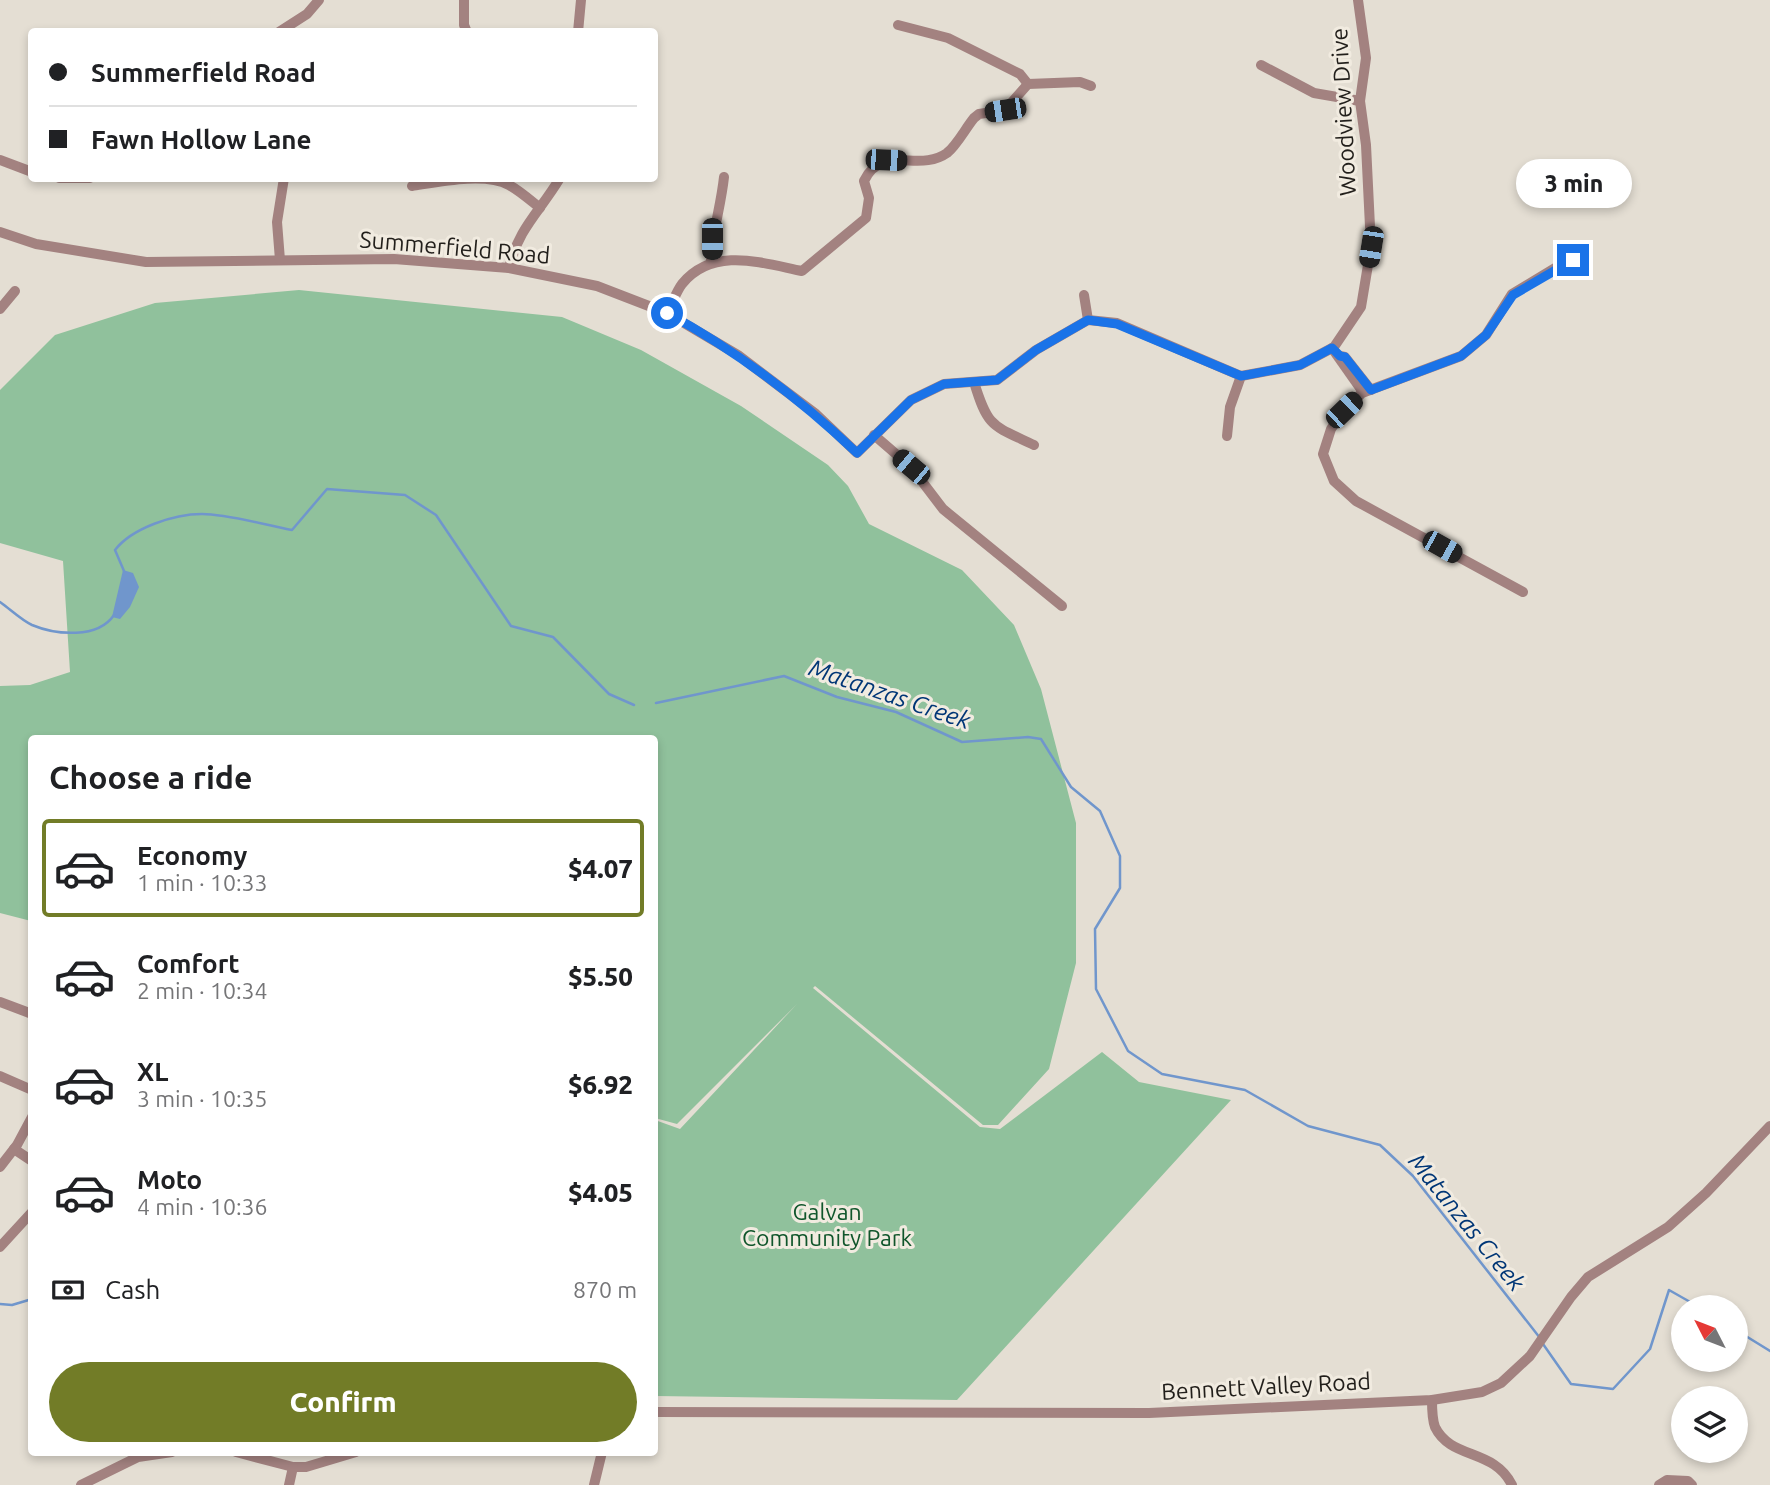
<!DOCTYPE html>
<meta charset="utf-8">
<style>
:root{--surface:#fff;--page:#f6f6f6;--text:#202124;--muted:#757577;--line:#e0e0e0;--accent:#727c27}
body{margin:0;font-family:Ubuntu,sans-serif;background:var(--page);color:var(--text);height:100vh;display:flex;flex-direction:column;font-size:26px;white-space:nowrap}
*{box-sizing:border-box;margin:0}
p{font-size:23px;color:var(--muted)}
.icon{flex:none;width:38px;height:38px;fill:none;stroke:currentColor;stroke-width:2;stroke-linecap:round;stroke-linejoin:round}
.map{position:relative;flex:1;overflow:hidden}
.panel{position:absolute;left:28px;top:735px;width:630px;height:721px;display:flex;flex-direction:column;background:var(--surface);border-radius:7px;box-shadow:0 4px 10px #0003}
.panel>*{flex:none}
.banner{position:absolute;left:28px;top:28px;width:630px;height:154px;border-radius:7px;box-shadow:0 4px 10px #0003;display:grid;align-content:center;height:154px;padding:0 21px;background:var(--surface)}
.needle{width:46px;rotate:312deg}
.controls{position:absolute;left:1671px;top:1295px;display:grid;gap:14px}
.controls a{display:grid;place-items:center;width:77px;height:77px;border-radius:50%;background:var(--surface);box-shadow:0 4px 10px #0003;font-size:35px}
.end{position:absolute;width:32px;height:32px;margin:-16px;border:9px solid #1a73e8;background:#fff;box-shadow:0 0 0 4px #fff}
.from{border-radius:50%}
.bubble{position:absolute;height:49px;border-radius:24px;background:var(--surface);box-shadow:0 4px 10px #0003;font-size:23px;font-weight:800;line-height:49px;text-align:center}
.car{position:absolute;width:21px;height:42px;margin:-21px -10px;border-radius:9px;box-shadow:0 0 5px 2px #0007;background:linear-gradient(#222 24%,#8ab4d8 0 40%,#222 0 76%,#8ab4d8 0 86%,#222 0)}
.banner b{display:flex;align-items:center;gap:24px;height:66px;font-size:26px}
.banner b+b{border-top:2px solid var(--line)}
.banner i{width:18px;height:18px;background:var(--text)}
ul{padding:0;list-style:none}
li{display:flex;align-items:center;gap:21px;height:98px;margin:0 14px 10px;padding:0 7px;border:4px solid transparent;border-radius:7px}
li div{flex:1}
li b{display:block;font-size:26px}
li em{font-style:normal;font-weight:800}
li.active{border-color:var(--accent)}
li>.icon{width:63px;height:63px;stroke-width:1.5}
h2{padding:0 21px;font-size:32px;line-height:84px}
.pay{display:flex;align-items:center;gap:18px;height:77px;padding:0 21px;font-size:26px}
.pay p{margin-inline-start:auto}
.action{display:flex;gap:14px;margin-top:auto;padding:14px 21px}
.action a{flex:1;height:80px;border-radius:42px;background:var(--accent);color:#fff;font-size:28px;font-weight:800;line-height:80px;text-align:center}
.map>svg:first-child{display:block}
.green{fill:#90c19c}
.water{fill:#7096cc}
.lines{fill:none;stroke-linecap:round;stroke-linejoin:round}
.stream{stroke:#7096cc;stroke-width:2.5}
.minor{stroke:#a38280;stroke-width:10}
.route{stroke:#1a73e8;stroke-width:9}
.labels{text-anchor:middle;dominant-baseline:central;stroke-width:6;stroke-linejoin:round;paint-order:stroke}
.street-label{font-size:23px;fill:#221f1b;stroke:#f1ebe0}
.park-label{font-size:23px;fill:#10562b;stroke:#f1ebe0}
.water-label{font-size:24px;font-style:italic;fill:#003676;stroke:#f1ebe0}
</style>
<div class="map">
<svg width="1770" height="1485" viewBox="0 0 1770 1485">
<rect width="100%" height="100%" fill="#e4ded3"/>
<path class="green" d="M 299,290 L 562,317 L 641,350 L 741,406 L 828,465 L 848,486 L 869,524 L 962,570 L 1014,625 L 1041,689 L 1076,823 L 1076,963 L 1049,1069 L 998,1125 L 983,1125 L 815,986 L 813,988 L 980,1127 L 1000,1129 L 1102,1052 L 1139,1082 L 1231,1100 L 957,1400 L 655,1396 L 655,1120 L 680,1129 L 797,1004 L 677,1124 L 655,1118 L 654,738 L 32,738 L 31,921 L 0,913 L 0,686 L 30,685 L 70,672 L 63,561 L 0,543 L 0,390 L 55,335 L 155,303 Z"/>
<path class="water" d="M 123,570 L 133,573 L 139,587 L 130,607 L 120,619 L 112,617 Z"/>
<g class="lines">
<g class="stream">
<path d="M 124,571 L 115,550 C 132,528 174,514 202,514 C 227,514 266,525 292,530 L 327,489 L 405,495 L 436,515 L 511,626 L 553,637 L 609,694 L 634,705"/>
<path d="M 0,602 C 10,609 21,620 32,625 C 56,635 98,639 114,615"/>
<path d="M 656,703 L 784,676 L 837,697 L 896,712 L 962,742 L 1028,737 L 1041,739 L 1071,787 L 1100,811 L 1120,856 L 1120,888 L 1095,929 L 1096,989 L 1128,1051 L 1162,1074 L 1245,1090 L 1308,1126 L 1380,1145 L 1413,1176 L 1540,1338"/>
<path d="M 0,1304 L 12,1305 L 32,1299"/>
<path d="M 1736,1330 L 1770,1351"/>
<path d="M 1543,1344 L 1571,1384 L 1613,1389 L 1650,1349 L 1669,1290 L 1699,1307"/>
</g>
<g class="minor">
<path d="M 464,0 L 464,25 L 467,32"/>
<path d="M 898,25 L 948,38 L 1020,74 L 1028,84"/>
<path d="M 279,32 L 307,14 L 319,0"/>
<path d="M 578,32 L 581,0"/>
<path d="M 1261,65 L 1314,93 L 1360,101"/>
<path d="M 0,160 L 32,172"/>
<path d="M 59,178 L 90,178"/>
<path d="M 412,186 C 438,182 485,172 509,185 C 520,191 530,200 540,208"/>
<path d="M 0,232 L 36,244 L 146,262 L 394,259 L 509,268 L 597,286 L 667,313 L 738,355 L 816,414 L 857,453 L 911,400 L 944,384 L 997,380 L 1036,350 L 1088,320 L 1117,323 L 1241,376 L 1300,365 L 1334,347 L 1361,307 L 1371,247 L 1366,145 L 1360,101 L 1366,58 L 1358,0"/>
<path d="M 280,260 L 277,222 L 284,178"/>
<path d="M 711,261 C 712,233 721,206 724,177"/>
<path d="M 509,268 C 519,227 539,213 560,178"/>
<path d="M 1084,295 L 1088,320"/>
<path d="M 0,309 L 15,291"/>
<path d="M 667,313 C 672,304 676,292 682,284 C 713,246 762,263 802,271 L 866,218 L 869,198 L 864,181 C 882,143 919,173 947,153 C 957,145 965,129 974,118 L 979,114 L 1005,110 L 1028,84 L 1080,82 L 1091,86"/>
<path d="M 1332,348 L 1363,392"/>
<path d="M 1340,356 L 1345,357 L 1371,390"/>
<path d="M 974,382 C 988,428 992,425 1034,445"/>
<path d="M 874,435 L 911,467 L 943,509 L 1062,606"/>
<path d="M 1227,436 L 1230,407 L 1241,376"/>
<path d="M 1523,592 L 1356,501 L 1334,481 L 1323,454 L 1331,429 L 1344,410 L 1362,393 L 1461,356 L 1486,335 L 1512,294 L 1560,265 L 1587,255"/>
<path d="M 0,1002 L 32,1014"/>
<path d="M 0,1076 L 32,1090"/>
<path d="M 14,1149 L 32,1161"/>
<path d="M 0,1167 L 17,1145 L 32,1117"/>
<path d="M 0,1247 L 32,1212"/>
<path d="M 1432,1400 C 1432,1408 1432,1419 1435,1427 C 1451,1460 1494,1448 1512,1485"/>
<path d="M 654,1412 L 1149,1413 L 1432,1400 L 1482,1392 L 1501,1383 L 1530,1356 L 1571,1297 L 1588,1277 L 1668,1227 L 1706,1193 L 1770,1126"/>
<path d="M 236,1452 L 293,1467 L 306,1467 L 356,1452"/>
<path d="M 81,1485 L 138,1457 L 172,1452"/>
<path d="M 289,1485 L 293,1467"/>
<path d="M 594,1485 L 602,1452"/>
<path d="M 1659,1485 L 1667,1480 L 1688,1481 L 1692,1485"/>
</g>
</g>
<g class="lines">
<path class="route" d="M 667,313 C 737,351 799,398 857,453 L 911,400 L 944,384 L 997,380 L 1036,350 L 1088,320 L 1117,324 L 1241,376 L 1300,365 L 1332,348 L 1340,356 L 1345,357 L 1371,390 L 1461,356 L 1486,335 L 1513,295 L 1573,260"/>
</g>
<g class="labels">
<g class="street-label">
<text transform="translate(1343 112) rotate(-93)">Woodview Drive</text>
<text transform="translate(455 247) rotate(5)">Summerfield Road</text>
<text transform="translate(1266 1386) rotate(-3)">Bennett Valley Road</text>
</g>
<g class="park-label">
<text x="827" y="1211">Galvan<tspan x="827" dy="26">Community Park</tspan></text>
</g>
<g class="water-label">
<text transform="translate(890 694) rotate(19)">Matanzas Creek</text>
<text transform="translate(1467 1222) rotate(51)">Matanzas Creek</text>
</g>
</g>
</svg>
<div class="controls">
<a><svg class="needle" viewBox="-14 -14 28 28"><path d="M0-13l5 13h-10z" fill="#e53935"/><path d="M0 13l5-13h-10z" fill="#757577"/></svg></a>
<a><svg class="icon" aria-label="layers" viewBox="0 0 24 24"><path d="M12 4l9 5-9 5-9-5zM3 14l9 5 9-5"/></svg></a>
</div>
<i class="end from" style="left:667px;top:313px"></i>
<i class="end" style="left:1573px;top:260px"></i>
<div class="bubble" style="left:1516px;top:159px;width:116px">3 min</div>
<i class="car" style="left:1005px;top:110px;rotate:261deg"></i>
<i class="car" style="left:886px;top:160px;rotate:92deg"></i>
<i class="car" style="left:712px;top:239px;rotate:180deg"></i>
<i class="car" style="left:1371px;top:247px;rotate:189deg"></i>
<i class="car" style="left:1344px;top:410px;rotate:46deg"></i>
<i class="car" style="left:911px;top:467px;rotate:310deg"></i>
<i class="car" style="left:1442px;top:547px;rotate:119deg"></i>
<div class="banner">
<b><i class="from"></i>Summerfield Road</b>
<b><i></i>Fawn Hollow Lane</b>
</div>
<section class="panel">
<h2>Choose a ride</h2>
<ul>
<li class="active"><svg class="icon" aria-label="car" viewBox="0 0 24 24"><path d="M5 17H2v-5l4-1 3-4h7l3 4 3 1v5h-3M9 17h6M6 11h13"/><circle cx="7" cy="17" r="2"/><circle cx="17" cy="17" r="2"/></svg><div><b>Economy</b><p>1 min · 10:33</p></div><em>$4.07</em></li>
<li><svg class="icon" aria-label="car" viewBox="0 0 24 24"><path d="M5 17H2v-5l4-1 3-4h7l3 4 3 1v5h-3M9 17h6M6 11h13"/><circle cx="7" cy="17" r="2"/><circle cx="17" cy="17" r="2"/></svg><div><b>Comfort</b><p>2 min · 10:34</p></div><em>$5.50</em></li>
<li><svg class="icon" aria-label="car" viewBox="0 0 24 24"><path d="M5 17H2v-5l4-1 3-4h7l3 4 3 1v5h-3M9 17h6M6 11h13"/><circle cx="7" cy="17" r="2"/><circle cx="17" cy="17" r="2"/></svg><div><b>XL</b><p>3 min · 10:35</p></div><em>$6.92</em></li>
<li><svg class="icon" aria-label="car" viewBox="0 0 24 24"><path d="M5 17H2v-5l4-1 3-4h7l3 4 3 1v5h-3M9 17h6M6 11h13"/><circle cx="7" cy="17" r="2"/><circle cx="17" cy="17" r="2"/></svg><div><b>Moto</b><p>4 min · 10:36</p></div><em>$4.05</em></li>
</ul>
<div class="pay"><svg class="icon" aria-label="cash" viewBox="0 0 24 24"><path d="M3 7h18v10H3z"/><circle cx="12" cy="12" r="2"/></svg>Cash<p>870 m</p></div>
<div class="action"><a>Confirm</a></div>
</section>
</div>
